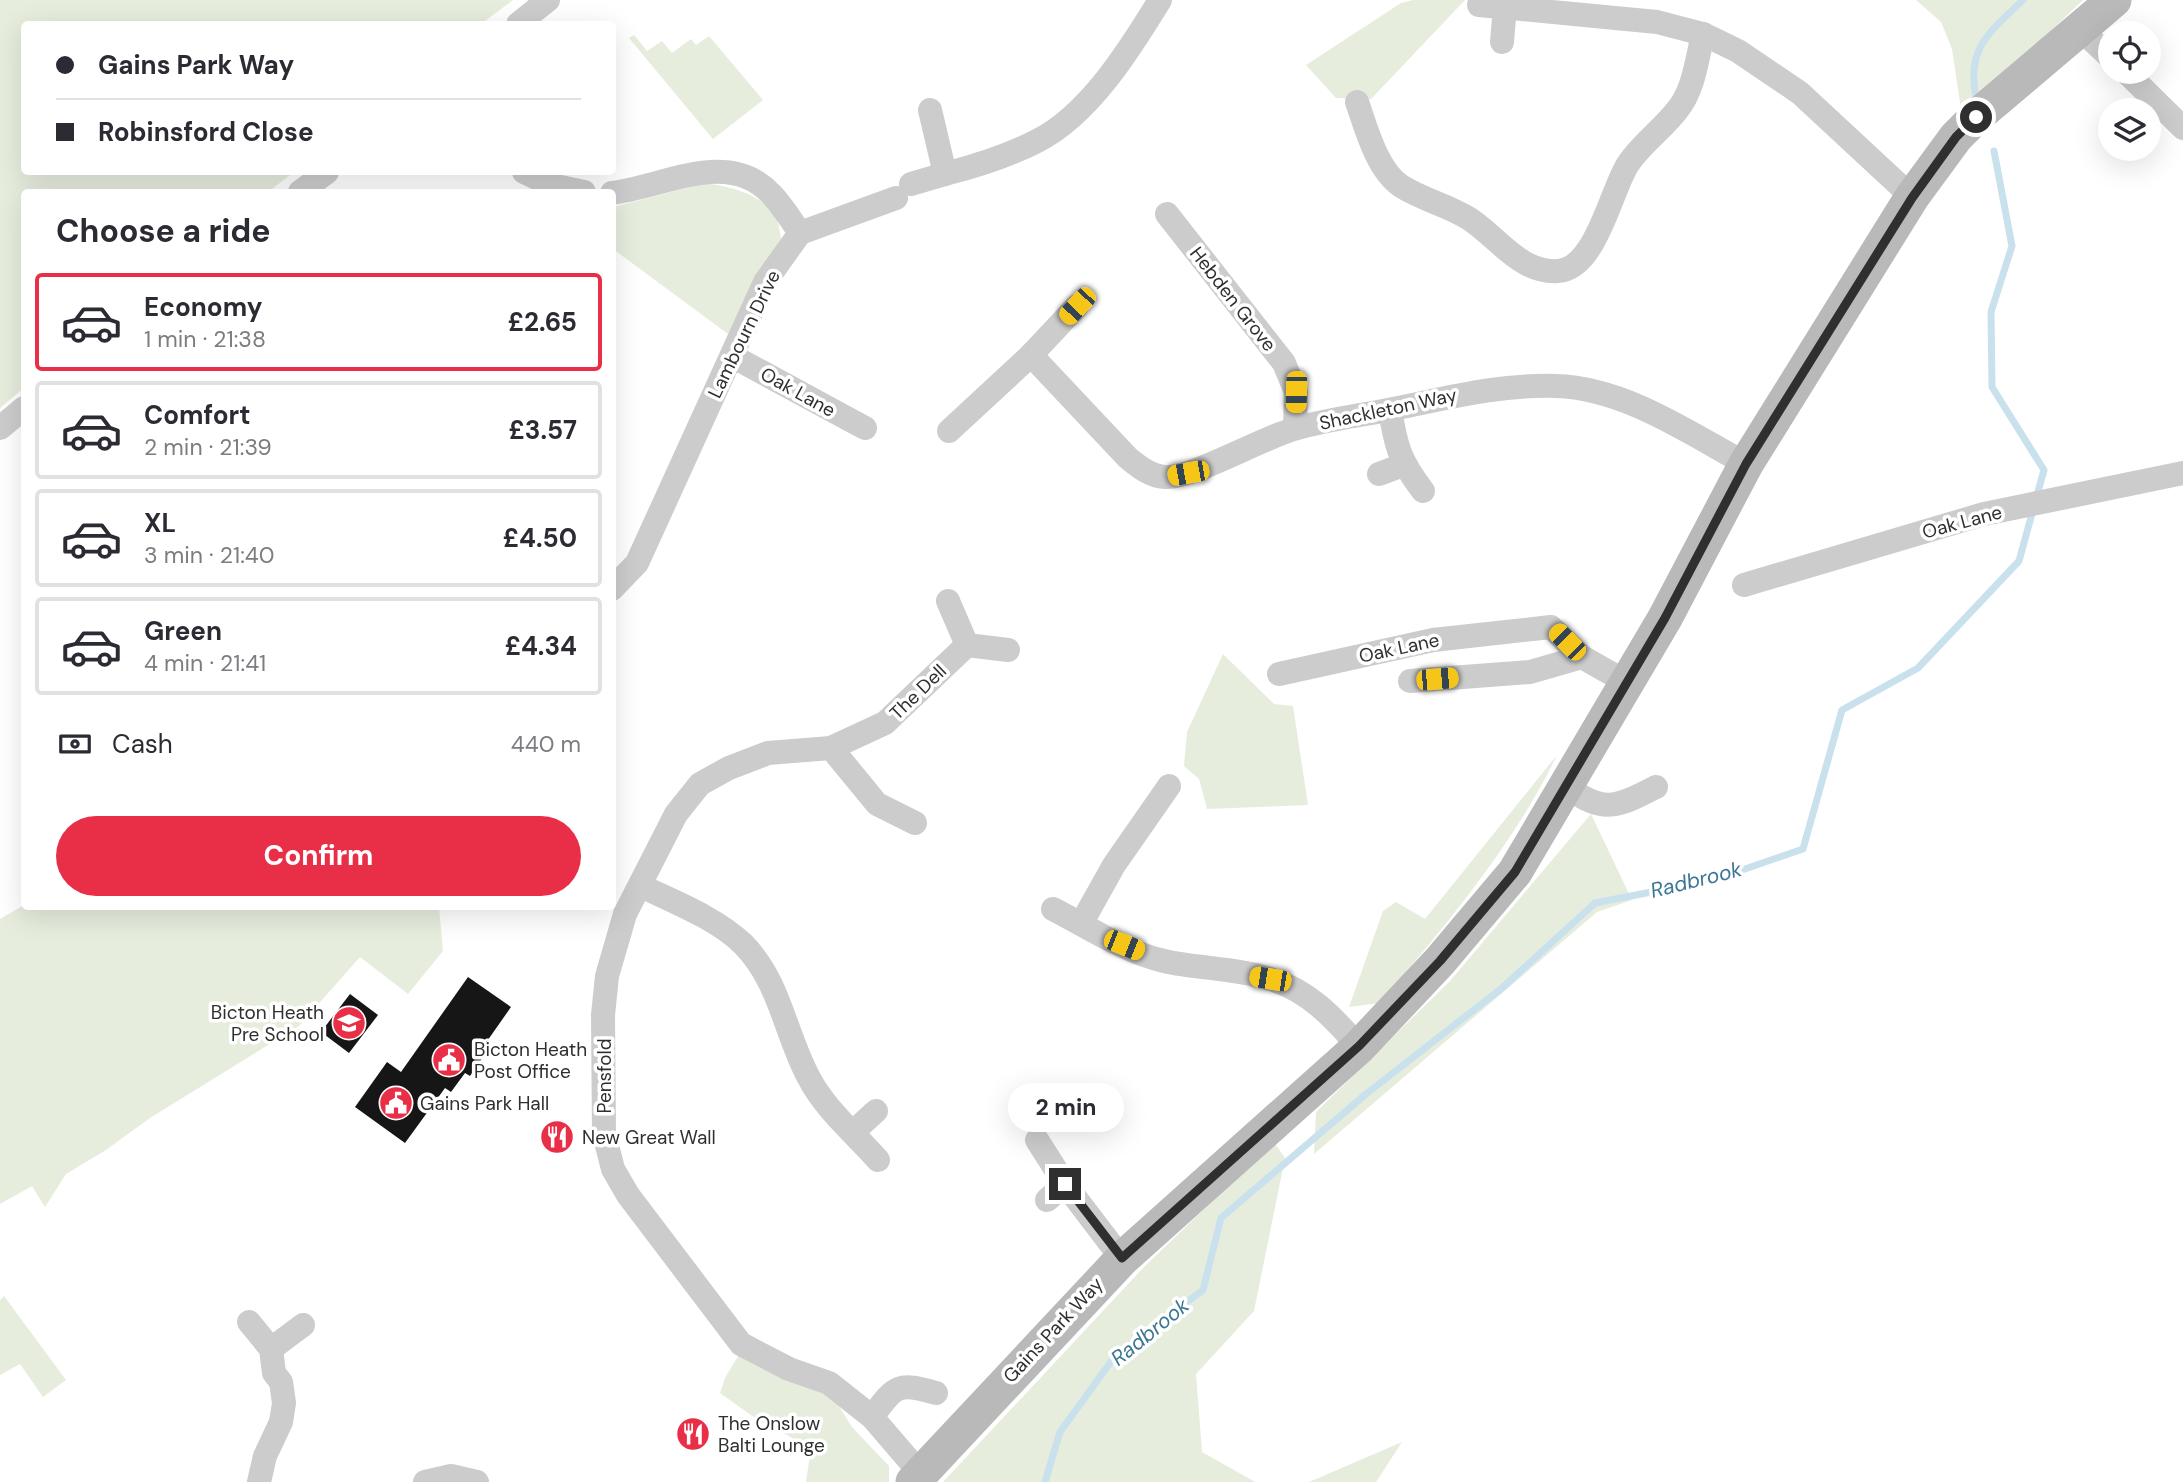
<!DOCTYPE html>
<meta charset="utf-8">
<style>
:root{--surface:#fff;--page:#f2f2f3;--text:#2b2b33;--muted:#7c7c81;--line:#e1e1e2;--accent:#e92f47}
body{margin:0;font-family:"DM Sans",sans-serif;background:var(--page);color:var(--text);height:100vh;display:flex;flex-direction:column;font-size:26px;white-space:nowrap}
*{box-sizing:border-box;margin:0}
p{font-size:23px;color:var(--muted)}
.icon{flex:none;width:38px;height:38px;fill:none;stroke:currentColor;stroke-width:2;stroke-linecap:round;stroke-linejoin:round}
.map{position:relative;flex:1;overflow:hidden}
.panel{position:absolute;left:21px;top:189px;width:595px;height:721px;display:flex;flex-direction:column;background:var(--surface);border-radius:7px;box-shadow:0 7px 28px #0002}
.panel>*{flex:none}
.hud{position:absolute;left:21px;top:21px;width:595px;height:154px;border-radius:7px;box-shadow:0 7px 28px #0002;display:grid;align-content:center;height:154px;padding:0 35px;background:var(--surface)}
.tools{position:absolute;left:2098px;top:21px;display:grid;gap:14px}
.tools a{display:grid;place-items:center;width:63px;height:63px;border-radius:50%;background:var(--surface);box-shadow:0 7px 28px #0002;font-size:35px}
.end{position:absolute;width:32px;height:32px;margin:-16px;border:9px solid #2f2f2f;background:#fff;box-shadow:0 0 0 4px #fff}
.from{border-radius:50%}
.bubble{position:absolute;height:49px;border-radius:24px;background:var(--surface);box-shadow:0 7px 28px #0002;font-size:23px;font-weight:700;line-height:49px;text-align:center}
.car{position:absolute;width:21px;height:42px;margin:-21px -10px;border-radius:9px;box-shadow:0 0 5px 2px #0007;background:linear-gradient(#f5c518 24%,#345 0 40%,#f5c518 0 76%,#345 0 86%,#f5c518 0)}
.hud b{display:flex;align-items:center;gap:24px;height:66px;font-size:26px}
.hud b+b{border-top:2px solid var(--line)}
.hud i{width:18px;height:18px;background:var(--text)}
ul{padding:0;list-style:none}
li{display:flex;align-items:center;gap:21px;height:98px;margin:0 14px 10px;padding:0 21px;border:4px solid var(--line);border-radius:7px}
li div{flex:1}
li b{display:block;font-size:26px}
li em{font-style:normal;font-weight:700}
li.on{border-color:var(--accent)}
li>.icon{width:63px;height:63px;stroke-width:1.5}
h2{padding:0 35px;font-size:32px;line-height:84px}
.pay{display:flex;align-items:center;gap:18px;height:77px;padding:0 35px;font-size:26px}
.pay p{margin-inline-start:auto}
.action{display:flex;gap:14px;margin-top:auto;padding:14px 35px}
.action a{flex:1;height:80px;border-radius:42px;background:var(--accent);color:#fff;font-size:28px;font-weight:700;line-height:80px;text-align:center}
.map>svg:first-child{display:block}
.green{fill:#e6eddd}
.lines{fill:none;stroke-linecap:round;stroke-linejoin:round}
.stream{stroke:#c9e1ed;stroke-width:7}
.building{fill:#161616}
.street{stroke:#ccc;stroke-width:24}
.secondary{stroke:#b9b9b9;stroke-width:35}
.route{stroke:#2f2f2f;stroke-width:9}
.labels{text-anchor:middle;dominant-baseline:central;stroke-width:7;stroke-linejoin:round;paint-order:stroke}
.street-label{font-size:19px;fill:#2f2f2f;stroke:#fff}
.poi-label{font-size:19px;fill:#2f2f2f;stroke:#fff;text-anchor:start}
.water-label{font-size:21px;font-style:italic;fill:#3b7693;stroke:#fff}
</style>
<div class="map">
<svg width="2183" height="1482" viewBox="0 0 2183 1482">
<rect width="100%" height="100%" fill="#fff"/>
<g class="green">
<path d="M 0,0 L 513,0 L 481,24 L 24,24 L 24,172 L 294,172 L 268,192 L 24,192 L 24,388 L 0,408 Z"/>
<path d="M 1413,0 L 1465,0 L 1371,99 L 1336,98 L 1306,65 L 1401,3 Z"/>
<path d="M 1916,0 L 2083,0 L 1962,116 L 1952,49 L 1941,22 Z"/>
<path d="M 634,35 L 647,51 L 662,41 L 672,53 L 691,39 L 696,45 L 709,36 L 763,100 L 713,139 L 629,38 Z"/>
<path d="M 705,183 C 732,187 760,193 776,217 C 779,223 780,233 781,239 L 728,334 L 613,249 L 613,207 Z"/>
<path d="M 1223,654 L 1274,704 L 1293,706 L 1308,805 L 1207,809 L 1199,779 L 1184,766 L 1187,732 Z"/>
<path d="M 1557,755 C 1513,846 1445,926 1380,1003 L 1349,1007 L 1383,911 L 1396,902 L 1425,919 Z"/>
<path d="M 1591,814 L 1632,900 L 1597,912 L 1314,1154 L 1316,1112 L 1450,981 Z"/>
<path d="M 24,905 L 439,907 L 443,951 L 408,994 L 360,957 L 299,1026 L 150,1118 L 106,1150 L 66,1174 L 45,1207 L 32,1186 L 0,1204 L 0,919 Z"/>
<path d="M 1274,1142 L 1285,1158 L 1254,1311 L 1196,1374 L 1202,1452 L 1255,1482 L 943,1482 L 1144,1267 Z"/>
<path d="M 4,1296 L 66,1380 L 43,1397 L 20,1364 L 0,1375 L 0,1300 Z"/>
<path d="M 740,1353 L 829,1390 L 852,1427 L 889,1466 L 889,1482 L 806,1482 L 811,1448 L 755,1418 L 720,1393 L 725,1378 Z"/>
<path d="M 1402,1442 L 1376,1482 L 1309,1482 Z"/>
</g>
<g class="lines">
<g class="stream">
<path d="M 1976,97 C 1966,47 1990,32 2023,0"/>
<path d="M 1994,151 L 2012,246 L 1991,312 L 1992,387 L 2044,470 L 2036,499"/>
<path d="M 1045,1482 L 1060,1432 L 1115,1356 L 1203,1290 L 1221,1218 L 1366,1094 L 1502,988 L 1595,903 L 1713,880 L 1803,849 L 1842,710 L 1918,668 L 2019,561 L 2033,510"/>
</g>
</g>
<g class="building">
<path d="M 468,977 L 511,1007 L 483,1047 L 487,1051 L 470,1076 L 465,1073 L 451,1092 L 445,1088 L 405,1143 L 355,1107 L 387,1062 L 401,1072 Z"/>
<path d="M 350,994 L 378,1015 L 349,1053 L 321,1032 Z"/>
</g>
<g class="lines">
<g class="street">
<path d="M 1479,5 L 1657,22 L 1703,34 L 1738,51 L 1800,93 L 1912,197"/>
<path d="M 518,24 L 548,0"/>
<path d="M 2079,28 L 2110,57"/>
<path d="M 1502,42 L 1505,6"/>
<path d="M 2126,72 L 2183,128"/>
<path d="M 1357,102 C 1366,128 1377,170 1401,186 C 1421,199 1447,205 1468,218 C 1496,235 1520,274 1558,271 C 1596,269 1611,190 1628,164 C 1642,143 1663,129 1678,109 C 1694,89 1697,59 1703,34"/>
<path d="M 930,110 L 945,174 C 976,166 1008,156 1037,141 C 1089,115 1130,49 1160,0"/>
<path d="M 524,172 L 551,185 L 584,192"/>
<path d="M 911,184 L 945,174"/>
<path d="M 300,192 L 327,172"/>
<path d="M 612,193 C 663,187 728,148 771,194 C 782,205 791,220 800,233 L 765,282 L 637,563 L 612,589"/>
<path d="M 1167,214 L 1284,363 L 1296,392 L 1295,428"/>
<path d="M 800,233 L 896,198"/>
<path d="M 1031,355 L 1128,458 C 1138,466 1150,476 1165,477 C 1191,479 1262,438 1294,429 C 1324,420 1357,416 1388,410 C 1444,399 1498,384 1556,386 C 1624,388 1688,432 1746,464"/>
<path d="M 732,356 L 865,428"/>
<path d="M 1390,410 C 1396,447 1400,461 1423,491"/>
<path d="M 0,428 L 24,408"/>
<path d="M 949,431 L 1031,355 L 1077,306"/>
<path d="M 1379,474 L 1403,465"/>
<path d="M 1744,585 L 1984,514 L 2183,473"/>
<path d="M 948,601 L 967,645 L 1008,650"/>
<path d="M 1279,674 L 1433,640 L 1551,627 L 1582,657 L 1626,682"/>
<path d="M 1410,681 L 1530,672 L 1582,657"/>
<path d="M 831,748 L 877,804 L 915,823"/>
<path d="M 1567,787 C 1604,814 1617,807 1656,787"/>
<path d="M 641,886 C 674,902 716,918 743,944 C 780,981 785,1034 809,1078 C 825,1109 854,1133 878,1160"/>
<path d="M 1053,909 C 1088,927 1125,952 1164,961 C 1199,969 1237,968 1270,979 C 1308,990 1334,1018 1359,1047"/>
<path d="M 1081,924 L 1114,865 L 1169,786"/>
<path d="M 853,1132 L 876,1111"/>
<path d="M 1037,1140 L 1065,1184 L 1122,1259"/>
<path d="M 1047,1200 L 1065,1184"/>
<path d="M 249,1322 L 271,1349 L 274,1373 L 281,1382 L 284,1403 L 281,1422 L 265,1456 L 259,1482"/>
<path d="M 271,1349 L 303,1325"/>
<path d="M 872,1417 C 896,1385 897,1382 936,1393"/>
<path d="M 920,1473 L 872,1417 L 829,1383 L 789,1369 L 741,1344 L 628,1195 L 613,1169 L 604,1134 L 603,1015 L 607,976 L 625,914 L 676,814 L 700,784 L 729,768 L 768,753 L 831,748 L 885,723 L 967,645"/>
<path d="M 425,1482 L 451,1476 L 477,1482"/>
</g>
<path class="secondary" d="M 913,1482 L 1122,1259 L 1359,1047 L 1440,961 L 1515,872 L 1665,618 L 1746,464 L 1912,197 L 1956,137 L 1976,117 L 2114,0"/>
</g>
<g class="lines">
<path class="route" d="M 1065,1184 L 1122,1258 L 1359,1046 L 1440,961 L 1515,872 L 1665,618 L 1746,464 L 1912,198 L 1956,137 L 1976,117"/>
</g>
<defs>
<g id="school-disc" transform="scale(1.75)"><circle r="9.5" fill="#e92f47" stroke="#fff"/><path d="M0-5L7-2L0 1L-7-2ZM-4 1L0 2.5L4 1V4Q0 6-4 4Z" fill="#fff"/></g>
<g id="civic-disc" transform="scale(1.75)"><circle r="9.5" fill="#e92f47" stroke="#fff"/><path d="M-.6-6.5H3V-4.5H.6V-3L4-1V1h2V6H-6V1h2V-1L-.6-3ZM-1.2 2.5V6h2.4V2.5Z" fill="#fff"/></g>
<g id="restaurant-disc" transform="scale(1.75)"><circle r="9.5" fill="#e92f47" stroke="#fff"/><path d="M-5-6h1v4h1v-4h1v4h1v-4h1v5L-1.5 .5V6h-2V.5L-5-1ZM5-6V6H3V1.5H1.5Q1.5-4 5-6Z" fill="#fff"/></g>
</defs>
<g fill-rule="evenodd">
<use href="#school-disc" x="349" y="1023"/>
<use href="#civic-disc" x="449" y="1060"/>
<use href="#civic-disc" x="396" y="1103"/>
<use href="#restaurant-disc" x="557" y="1137"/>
<use href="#restaurant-disc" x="693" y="1434"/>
</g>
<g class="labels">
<g class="street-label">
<text transform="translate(1233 299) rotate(52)">Hebden Grove</text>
<text transform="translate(744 334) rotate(-64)">Lambourn Drive</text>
<text transform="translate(798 392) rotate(29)">Oak Lane</text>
<text transform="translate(1388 409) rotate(-12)">Shackleton Way</text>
<text transform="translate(1962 522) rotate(-15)">Oak Lane</text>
<text transform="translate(1399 648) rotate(-12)">Oak Lane</text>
<text transform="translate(918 692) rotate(-44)">The Dell</text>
<text transform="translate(604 1076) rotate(-90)">Pensfold</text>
<text transform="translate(1053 1330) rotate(-47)">Gains Park Way</text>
</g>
<g class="poi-label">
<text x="324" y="1012" text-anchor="end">Bicton Heath<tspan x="324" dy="22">Pre School</tspan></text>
<text x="474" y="1049">Bicton Heath<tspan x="474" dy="22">Post Office</tspan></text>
<text x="420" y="1103">Gains Park Hall</text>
<text x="582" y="1137">New Great Wall</text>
<text x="718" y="1423">The Onslow<tspan x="718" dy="22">Balti Lounge</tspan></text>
</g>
<g class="water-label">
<text transform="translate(1696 880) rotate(-14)">Radbrook</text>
<text transform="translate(1150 1332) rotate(-39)">Radbrook</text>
</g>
</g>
</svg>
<div class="tools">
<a><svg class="icon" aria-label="locate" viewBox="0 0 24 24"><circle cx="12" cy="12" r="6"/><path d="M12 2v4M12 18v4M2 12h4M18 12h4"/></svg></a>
<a><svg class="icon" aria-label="layers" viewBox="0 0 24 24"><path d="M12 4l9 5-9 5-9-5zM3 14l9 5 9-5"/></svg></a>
</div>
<i class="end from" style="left:1976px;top:117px"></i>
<i class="end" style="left:1065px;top:1184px"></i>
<div class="bubble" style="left:1008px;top:1083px;width:116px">2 min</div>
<i class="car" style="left:1077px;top:306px;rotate:223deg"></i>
<i class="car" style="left:1296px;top:392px;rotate:181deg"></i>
<i class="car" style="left:1188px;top:473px;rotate:260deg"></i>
<i class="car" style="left:1567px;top:642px;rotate:315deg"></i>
<i class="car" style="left:1437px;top:679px;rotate:85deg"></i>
<i class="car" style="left:1124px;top:945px;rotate:112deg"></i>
<i class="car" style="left:1270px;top:979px;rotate:279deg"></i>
<div class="hud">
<b><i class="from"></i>Gains Park Way</b>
<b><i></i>Robinsford Close</b>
</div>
<section class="panel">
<h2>Choose a ride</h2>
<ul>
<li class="on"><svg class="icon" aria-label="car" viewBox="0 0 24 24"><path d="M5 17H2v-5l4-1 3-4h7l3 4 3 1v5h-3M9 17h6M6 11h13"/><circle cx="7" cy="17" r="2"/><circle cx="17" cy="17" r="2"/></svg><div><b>Economy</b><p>1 min · 21:38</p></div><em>£2.65</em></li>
<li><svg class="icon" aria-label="car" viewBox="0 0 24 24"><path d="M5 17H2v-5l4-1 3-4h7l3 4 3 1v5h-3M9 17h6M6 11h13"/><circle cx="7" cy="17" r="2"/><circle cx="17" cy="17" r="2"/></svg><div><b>Comfort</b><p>2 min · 21:39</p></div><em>£3.57</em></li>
<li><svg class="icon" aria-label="car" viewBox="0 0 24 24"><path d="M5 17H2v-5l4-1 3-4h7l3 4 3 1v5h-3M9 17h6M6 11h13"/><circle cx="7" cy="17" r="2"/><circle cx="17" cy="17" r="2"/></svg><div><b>XL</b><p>3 min · 21:40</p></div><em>£4.50</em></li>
<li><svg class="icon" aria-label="car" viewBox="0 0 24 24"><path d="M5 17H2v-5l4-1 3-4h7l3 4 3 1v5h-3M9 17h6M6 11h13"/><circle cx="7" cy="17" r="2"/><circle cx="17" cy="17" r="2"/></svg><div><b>Green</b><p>4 min · 21:41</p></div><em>£4.34</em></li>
</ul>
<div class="pay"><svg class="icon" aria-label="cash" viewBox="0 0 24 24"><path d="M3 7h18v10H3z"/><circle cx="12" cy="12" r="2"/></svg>Cash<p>440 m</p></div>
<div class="action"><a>Confirm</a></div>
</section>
</div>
